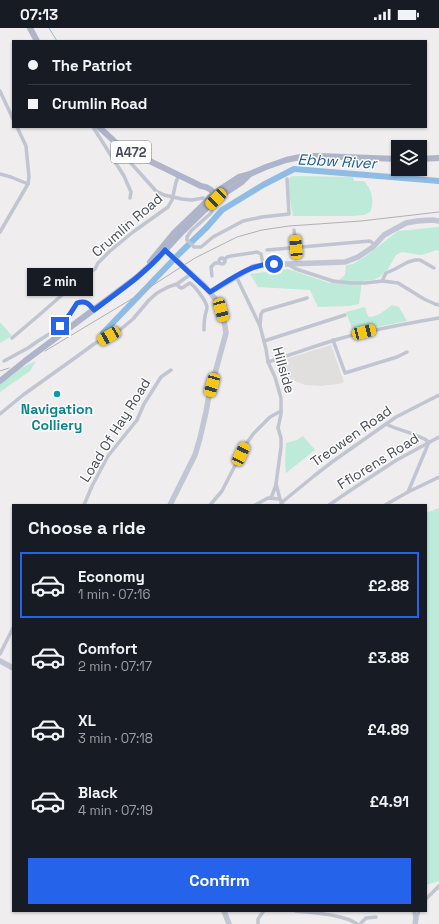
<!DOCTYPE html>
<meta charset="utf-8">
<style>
:root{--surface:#171b24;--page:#242831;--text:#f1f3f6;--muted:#9ea1a6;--line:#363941;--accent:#2563eb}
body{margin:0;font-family:"Space Grotesk",sans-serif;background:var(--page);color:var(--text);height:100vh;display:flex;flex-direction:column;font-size:15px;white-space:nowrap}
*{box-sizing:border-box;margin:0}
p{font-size:13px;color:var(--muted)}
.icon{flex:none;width:22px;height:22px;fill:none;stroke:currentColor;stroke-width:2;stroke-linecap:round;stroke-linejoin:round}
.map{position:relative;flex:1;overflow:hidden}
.drawer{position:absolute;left:12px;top:476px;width:415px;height:408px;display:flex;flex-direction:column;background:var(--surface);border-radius:0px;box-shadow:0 1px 3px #0004}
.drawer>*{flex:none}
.guide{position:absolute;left:12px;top:12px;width:415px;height:88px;border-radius:0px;box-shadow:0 1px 3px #0004;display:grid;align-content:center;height:88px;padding:0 16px;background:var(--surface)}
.buttons{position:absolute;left:391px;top:112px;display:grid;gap:8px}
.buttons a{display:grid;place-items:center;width:36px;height:36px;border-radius:0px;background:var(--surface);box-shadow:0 1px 3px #0004;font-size:20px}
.end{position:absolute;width:18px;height:18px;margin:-9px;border:5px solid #2563eb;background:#fff;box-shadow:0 0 0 2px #fff}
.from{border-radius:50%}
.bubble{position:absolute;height:28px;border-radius:0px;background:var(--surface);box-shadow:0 1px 3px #0004;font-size:13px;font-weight:800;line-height:28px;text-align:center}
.car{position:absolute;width:12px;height:24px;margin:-12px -6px;border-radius:5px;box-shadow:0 0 3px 1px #0007;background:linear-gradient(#f5c518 24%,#345 0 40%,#f5c518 0 76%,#345 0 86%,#f5c518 0)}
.guide b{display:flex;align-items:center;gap:14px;height:38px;font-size:15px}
.guide b+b{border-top:1px solid var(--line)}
.guide i{width:10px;height:10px;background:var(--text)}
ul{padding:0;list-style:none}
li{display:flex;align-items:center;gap:12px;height:66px;margin:0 8px 6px;padding:0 8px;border:2px solid transparent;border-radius:0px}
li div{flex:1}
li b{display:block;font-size:15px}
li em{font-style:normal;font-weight:800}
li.active{border-color:var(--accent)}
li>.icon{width:36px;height:36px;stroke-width:1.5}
h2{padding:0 16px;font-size:18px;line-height:48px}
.primary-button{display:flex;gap:8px;margin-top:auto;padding:8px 16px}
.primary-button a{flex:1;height:46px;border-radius:0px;background:var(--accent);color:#fff;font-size:16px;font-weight:800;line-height:46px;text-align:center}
.status{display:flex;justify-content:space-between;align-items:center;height:28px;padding:0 20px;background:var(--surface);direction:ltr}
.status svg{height:11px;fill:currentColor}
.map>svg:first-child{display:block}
.education{fill:#e0dfde}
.green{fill:#beeada}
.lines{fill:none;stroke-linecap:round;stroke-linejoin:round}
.stream{stroke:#8ebce4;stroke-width:1}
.river{stroke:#8ebce4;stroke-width:6}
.street{stroke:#c1c5d1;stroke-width:3.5}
.secondary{stroke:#c1c5d4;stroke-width:5.5}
.primary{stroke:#aeb5ca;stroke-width:6}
.rail{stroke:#afb0b6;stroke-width:1}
.secondary-bridge{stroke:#c1c5d4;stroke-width:5.5}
.route{stroke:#2563eb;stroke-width:5}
.culture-dot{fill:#0f9aa8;stroke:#fff;stroke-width:1.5}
.labels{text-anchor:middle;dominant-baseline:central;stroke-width:3;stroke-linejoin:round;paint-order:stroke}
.shield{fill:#fff;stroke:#7e818a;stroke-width:1}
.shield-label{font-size:13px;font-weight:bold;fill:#474b58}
.street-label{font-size:14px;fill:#474b58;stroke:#fff}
.culture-label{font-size:14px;font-weight:bold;fill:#0d838f;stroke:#fff}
.water-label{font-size:15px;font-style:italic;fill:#185d9a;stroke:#fff}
</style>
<div class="status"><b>07:13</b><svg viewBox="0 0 49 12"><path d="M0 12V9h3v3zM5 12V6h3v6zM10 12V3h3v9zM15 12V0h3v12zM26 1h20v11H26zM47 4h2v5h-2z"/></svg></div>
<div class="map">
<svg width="439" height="896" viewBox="0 0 439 896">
<rect width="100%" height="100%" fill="#efeded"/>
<path class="education" d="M 331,317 L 344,354 L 338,356 L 320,358 L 305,357 L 290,351 L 284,347 L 279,342 L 276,334 Z"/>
<g class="green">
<path d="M 294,148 L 353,149 L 354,153 L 364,153 C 372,162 375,173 370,184 L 364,187 L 352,188 L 293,188 L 287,154 L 290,149 Z"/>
<path d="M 439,199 L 439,223 L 437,222 L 421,227 L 402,224 L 396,227 L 388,241 L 381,248 L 374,252 L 362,253 L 359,276 L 349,278 L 318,279 L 310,262 L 258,259 L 250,246 L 288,241 L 329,255 L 339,252 L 345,247 L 346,237 L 353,236 L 366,228 L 398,203 Z"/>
<path d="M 392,277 L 399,279 L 407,293 L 353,304 L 348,289 L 346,284 L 365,279 L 367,286 L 369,289 C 378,289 385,282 392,277 Z"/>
<path d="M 0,294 L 12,308 L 0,315 Z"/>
<path d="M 36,333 L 30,343 L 0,364 L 0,355 L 21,340 Z"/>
<path d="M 303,408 L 315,422 L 286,445 L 285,434 L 286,415 L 297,412 Z"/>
<path d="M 439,480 L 439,853 L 426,857 L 426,485 Z"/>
</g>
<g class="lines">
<path class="stream" d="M 49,0 L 57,13"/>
<path class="river" d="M 103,305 L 181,224 L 207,199 L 222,182 L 263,157 L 294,141 L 439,153"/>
<g class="street">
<path d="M 0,63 L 13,91"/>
<path d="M 93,99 L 124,148 L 131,164 L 130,170"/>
<path d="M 129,133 L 156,163 L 164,167 L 182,171 L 192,172 L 203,170"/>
<path d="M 0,146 L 11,149 L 28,156"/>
<path d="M 212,183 L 211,185 L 191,203 L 187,209 L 187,212 L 194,219 L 201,219 L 213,209 L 243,193 L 262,189 L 289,186 L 287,151"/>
<path d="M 294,202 L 296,219"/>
<path d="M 0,204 L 28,156 L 29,149 L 26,118 L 17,99"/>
<path d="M 267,222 L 370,213 L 375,217"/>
<circle cx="222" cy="233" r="3"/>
<path d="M 224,232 L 227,229 L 231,228 L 257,224 L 261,226 L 263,236"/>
<path d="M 289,237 L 296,241 L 333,253 L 351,255 L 365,255 L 383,253 L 398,255 L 424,271 L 435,276 L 439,277"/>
<path d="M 212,248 L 211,239 L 215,235 L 219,235"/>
<path d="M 236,248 L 260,298 L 266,321 L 268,334 L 275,349 L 281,370 L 281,386 L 278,400 L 281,410 L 281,419 L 276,456 L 280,471 L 283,477"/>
<path d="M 382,253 L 386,245 L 395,241 L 408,234 L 415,232 L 420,232 L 434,240"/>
<path d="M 177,256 L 179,259 L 182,260 L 190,255 C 195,258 206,273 207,279 C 207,283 205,285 205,289 C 204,293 204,298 204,302"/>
<path d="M 260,297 L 261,286 L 263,283 L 307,270"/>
<path d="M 12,310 L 38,288 L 85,247 L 95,241 L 98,235 L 110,223 L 133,204 L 168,179 L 172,172 L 176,154 L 179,147"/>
<path d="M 333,312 L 345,345 L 397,329 L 407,324"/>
<path d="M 264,313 L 345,287"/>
<path d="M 4,333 L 28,320 L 38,313 L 54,303 L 66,292 L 77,275 C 86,272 89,276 93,282"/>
<path d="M 268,334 C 290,327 312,319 335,312 C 369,302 404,296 439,290"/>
<path d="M 0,386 L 23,367 L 79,327 L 94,316 L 121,301 L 133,291 L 149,272 L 157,265 L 168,259 L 177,256 L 191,246"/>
<path d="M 386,396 C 399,403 418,405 429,414 L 408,464"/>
<path d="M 271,470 L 276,457"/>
<path d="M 281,475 L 314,448 L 332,434 L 396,389 L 439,367"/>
<path d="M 84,477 L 92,458 L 108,428 L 137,392 L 144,376 L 161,349 L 171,342"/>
<path d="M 210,477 L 222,463 L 246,416 L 254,405 L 270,389 L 281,383"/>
<path d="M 255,477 L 268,470 L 280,471"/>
<path d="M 329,477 L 351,462 L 395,433 L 439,409"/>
<path d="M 385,477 L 408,464 L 439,449"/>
<path d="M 0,626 L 13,600"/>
<path d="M 426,871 L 439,858"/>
<path d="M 296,883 C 313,885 343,886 357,896"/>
<path d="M 414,883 L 415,890"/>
<path d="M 416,891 L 419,883"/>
<path d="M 258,896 L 258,891 L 263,884"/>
<path d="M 360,896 L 366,890 L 376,889"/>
</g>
<g class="secondary">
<path d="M 210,264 L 253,239 L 269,236 L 289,236 L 345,234 L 358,229 L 373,219 L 384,207 L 406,195 L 417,193 L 433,192 L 439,193"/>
<path d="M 170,477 L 195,427 L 200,410 L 206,384 L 209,367 L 226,305 L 224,292 L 221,282 L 216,272 L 204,257 L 186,241"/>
<path d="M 0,633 L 13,640"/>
<path d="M 224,883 L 229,896"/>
<path d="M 415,896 L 416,891"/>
</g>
<g class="primary">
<path d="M 30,0 L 37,13"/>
<path d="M 99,99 L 114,113 L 123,120 L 201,158 C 207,159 213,161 215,168"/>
<path d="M 420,131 L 439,130"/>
<path d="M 150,234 L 154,229 L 174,205 L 202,178 L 210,169 L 225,158 L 239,149 L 250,146 L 266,139 L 286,132 L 305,128 L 319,128 L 398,131"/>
<path d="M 0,353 L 25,333 L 136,250 L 157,231 L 183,203 L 216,171 L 242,154 L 250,146"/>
</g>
<g class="rail">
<path d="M 45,323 L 130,272 L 195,230 L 237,209 L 262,202 L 289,198 L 361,193 L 439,184"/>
<path d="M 0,343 L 9,340"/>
</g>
<path class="secondary-bridge" d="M 172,228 L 186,241"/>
</g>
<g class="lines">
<path class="route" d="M 60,298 L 70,286 L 77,275 C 86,272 89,276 94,282 C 119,263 145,246 165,222 L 210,264 C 230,252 251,235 274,236"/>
</g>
<circle class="culture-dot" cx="57" cy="366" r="4"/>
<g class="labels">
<rect class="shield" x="111" y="113" width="40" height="22" rx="3"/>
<g class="shield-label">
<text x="131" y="124">A472</text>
</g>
<g class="street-label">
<text transform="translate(127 197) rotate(-41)">Crumlin Road</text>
<text transform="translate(284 342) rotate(74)">Hillside</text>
<text transform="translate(115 402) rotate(-58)">Load Of Hay Road</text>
<text transform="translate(351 408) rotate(-35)">Treowen Road</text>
<text transform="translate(378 433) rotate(-32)">Fflorens Road</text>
</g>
<g class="culture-label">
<text x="57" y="381">Navigation<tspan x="57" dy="16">Colliery</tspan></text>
</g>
<g class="water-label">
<text transform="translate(337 133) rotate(3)">Ebbw River</text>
</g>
</g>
</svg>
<div class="buttons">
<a><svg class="icon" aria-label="layers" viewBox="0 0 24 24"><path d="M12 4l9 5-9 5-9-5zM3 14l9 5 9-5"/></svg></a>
</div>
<i class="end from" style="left:274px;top:236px"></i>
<i class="end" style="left:60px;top:298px"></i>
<div class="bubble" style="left:27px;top:240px;width:66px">2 min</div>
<i class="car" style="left:216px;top:171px;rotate:225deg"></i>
<i class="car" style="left:296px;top:219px;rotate:355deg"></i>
<i class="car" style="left:221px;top:282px;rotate:165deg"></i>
<i class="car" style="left:364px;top:304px;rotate:76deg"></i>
<i class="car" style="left:109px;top:308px;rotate:240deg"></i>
<i class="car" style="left:212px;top:357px;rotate:196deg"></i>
<i class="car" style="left:241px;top:426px;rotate:25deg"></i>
<div class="guide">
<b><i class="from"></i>The Patriot</b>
<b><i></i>Crumlin Road</b>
</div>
<section class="drawer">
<h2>Choose a ride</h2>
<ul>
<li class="active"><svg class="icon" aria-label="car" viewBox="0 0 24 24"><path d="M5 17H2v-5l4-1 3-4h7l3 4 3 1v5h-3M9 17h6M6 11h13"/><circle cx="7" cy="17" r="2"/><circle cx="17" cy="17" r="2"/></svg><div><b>Economy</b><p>1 min · 07:16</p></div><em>£2.88</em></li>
<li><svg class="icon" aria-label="car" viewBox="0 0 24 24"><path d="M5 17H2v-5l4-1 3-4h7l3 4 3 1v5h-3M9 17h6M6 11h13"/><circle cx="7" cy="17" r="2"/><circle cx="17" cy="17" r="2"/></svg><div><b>Comfort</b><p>2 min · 07:17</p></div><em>£3.88</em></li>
<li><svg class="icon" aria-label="car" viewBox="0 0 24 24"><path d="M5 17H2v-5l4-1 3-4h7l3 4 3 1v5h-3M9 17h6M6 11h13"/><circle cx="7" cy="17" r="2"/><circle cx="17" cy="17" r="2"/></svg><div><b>XL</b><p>3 min · 07:18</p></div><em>£4.89</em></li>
<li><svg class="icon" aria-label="car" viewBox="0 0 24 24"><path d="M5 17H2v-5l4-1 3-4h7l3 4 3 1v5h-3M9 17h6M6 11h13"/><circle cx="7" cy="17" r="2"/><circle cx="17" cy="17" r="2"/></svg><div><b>Black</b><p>4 min · 07:19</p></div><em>£4.91</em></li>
</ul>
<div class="primary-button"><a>Confirm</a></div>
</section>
</div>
